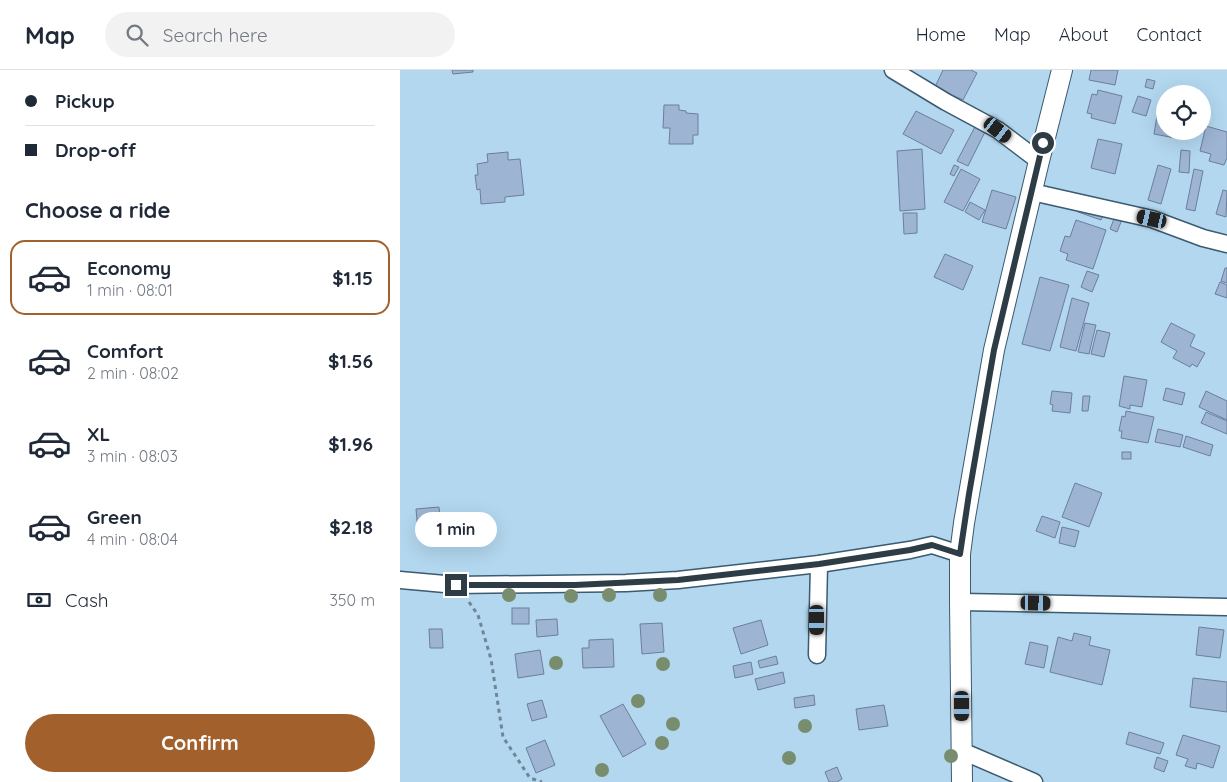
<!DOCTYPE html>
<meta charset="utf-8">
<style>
:root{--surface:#fff;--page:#f2f2f3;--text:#1f2937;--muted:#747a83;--line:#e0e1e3;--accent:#a2612c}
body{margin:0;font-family:Quicksand,sans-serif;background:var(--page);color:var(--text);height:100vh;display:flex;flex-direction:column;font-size:19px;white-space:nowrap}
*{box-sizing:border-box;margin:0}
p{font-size:16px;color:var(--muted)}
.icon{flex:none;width:28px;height:28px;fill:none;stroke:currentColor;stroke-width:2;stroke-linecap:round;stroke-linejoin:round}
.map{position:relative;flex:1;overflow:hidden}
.sheet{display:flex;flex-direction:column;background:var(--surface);width:400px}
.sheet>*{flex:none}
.hud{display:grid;align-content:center;height:110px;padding:0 25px;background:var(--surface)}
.controls{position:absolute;left:756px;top:15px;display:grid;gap:10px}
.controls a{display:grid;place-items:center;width:55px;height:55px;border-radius:50%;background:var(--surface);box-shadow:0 5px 20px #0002;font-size:25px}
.end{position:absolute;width:22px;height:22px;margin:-11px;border:6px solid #2d3c45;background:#fff;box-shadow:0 0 0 2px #fff}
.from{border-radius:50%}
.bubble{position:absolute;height:35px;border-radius:18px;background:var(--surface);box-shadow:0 5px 20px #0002;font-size:16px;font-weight:800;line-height:35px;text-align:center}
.car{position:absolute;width:15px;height:30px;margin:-15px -8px;border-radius:6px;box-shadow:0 0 4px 1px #0007;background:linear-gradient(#222 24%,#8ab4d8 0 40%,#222 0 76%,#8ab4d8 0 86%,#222 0)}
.hud b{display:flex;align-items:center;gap:18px;height:48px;font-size:19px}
.hud b+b{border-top:1px solid var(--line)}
.hud i{width:12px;height:12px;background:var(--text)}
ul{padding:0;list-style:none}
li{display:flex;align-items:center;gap:15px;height:75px;margin:0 10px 8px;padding:0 15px;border:2px solid transparent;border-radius:15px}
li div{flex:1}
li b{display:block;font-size:19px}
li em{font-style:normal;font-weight:800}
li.current{border-color:var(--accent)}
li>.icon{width:45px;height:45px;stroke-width:1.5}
h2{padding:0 25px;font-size:22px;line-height:60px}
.pay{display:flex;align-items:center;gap:12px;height:55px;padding:0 25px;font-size:19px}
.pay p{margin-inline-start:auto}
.primary-button{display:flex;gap:10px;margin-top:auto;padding:10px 25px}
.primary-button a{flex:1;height:58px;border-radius:30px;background:var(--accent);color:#fff;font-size:20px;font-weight:800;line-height:58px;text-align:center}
header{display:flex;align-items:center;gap:30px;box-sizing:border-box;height:70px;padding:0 25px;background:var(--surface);border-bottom:1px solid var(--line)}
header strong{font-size:24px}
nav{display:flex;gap:28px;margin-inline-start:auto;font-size:18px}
.search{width:350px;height:45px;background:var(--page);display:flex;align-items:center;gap:12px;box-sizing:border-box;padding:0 18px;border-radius:28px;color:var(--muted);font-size:19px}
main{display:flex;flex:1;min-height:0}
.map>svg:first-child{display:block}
.building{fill:#9eb4d3;stroke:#6a7f9c}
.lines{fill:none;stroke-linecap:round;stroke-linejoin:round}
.minor-casing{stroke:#3a5b70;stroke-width:19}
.tertiary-casing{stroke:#3a5b70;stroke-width:22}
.path{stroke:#6e8798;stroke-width:3;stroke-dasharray:4 4;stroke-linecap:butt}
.minor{stroke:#fff;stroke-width:16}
.tertiary{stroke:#fff;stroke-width:20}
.tree{fill:#788d6e}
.route{stroke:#2d3c45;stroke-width:6}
</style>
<header>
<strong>Map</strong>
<div class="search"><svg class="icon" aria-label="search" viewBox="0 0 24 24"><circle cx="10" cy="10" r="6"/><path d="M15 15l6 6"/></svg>Search here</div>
<nav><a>Home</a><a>Map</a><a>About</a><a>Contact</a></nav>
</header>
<main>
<section class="sheet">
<div class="hud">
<b><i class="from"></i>Pickup</b>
<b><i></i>Drop-off</b>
</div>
<h2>Choose a ride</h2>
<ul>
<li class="current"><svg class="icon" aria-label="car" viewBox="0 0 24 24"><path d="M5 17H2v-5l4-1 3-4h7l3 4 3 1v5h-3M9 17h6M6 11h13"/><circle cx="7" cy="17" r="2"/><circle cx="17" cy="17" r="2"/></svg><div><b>Economy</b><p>1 min · 08:01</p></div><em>$1.15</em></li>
<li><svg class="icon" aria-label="car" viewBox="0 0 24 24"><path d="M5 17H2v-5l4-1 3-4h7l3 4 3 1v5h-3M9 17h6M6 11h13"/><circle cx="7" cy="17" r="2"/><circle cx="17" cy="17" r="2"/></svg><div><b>Comfort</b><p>2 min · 08:02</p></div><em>$1.56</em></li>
<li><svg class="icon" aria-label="car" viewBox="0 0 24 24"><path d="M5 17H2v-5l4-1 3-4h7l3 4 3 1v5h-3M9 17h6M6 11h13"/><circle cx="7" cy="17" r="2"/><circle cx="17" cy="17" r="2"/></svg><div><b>XL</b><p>3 min · 08:03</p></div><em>$1.96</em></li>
<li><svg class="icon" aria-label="car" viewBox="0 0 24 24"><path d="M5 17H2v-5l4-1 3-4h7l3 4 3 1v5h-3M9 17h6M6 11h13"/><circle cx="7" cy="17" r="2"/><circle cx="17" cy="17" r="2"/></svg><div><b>Green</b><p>4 min · 08:04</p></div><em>$2.18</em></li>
</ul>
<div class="pay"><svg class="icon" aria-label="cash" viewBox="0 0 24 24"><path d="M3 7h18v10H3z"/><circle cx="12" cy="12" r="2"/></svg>Cash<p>350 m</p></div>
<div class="primary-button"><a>Confirm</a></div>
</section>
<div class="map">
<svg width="827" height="712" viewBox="0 0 827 712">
<rect width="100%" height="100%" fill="#b2d7ef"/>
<g class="building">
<path d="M 52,0 L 73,0 L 73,2 L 53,4 Z"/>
<path d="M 543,0 L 571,0 L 577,3 L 563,30 L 535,17 Z"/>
<path d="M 691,0 L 718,0 L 715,15 L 689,10 Z"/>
<path d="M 747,9 L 755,11 L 753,19 L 745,17 Z"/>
<path d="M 698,20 L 722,26 L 715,54 L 691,48 L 692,44 L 687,43 L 692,24 L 697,25 Z"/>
<path d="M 738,26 L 751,30 L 746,46 L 732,42 Z"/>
<path d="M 759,33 L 765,34 L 765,61 L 776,61 L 775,68 L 754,64 Z"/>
<path d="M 264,35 L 279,35 L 279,40 L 286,41 L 286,43 L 298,44 L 298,65 L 293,65 L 293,74 L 269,74 L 270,58 L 263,58 Z"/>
<path d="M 516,41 L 554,60 L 541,84 L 503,64 Z"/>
<path d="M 577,53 L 587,58 L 568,96 L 557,91 Z"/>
<path d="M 806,56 L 827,62 L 827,88 L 824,95 L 809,91 L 811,84 L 800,81 Z"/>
<path d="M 698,69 L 722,74 L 715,104 L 691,98 Z"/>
<path d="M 522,79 L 525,139 L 500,141 L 497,81 Z"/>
<path d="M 781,80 L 790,81 L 789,103 L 779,102 Z"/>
<path d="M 108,82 L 108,90 L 120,89 L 124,125 L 105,127 L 105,132 L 81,134 L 80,119 L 77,120 L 75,105 L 78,105 L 77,94 L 88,92 L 87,84 Z"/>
<path d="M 554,95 L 559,97 L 554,106 L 550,104 Z"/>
<path d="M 758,95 L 771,99 L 761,134 L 748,130 Z"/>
<path d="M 561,99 L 580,109 L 563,141 L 544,132 Z"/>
<path d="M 794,99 L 803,101 L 795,141 L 786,139 Z"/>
<path d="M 592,120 L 616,127 L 606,159 L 582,152 Z"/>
<path d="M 823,120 L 827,121 L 826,147 L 816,144 Z"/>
<path d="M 570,132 L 585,140 L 579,150 L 565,142 Z"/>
<path d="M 681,134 L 704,143 L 701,150 L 678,142 Z"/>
<path d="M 503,143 L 517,143 L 517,163 L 504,164 Z"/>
<path d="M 716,144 L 723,147 L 717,162 L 710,159 Z"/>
<path d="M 676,150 L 706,160 L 693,199 L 666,190 L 668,184 L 660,181 L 665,166 L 670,167 Z"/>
<path d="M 545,184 L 573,196 L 563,220 L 534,207 Z"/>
<path d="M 825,198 L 827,198 L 827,213 L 821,211 Z"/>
<path d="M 687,201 L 699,205 L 692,222 L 681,217 Z"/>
<path d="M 640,207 L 669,215 L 650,281 L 622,274 Z"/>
<path d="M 820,212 L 827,215 L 827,228 L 815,224 Z"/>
<path d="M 672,228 L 689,233 L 676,281 L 660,277 Z"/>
<path d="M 685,253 L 696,255 L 689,284 L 678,282 Z"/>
<path d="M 771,253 L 795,265 L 790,276 L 805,283 L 797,297 L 792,294 L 790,297 L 773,288 L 777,281 L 761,272 Z"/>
<path d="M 697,260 L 710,263 L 704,287 L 691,284 Z"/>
<path d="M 724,306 L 747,310 L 742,337 L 730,335 L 730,339 L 719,336 Z"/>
<path d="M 766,318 L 785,323 L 782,335 L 763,330 Z"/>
<path d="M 652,321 L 672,323 L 670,343 L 652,341 L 653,335 L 650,334 Z"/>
<path d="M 806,321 L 827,331 L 827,350 L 799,337 Z"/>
<path d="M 683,326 L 690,326 L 688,341 L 682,341 Z"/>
<path d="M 726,341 L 754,347 L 748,373 L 721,368 L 722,361 L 719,361 L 722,346 L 725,347 Z"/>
<path d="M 806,342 L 827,351 L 827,364 L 801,353 Z"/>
<path d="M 758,359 L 783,365 L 780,377 L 755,372 Z"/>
<path d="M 786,366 L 813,375 L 810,386 L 783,377 Z"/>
<rect x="722" y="382" width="9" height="7"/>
<path d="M 675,413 L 702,423 L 689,457 L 662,447 Z"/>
<path d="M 39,437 L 41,459 L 18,461 L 16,439 Z"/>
<path d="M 642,446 L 660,452 L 655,468 L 636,461 Z"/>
<path d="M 662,457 L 679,461 L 675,477 L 659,473 Z"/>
<rect x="112" y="538" width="17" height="16"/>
<path d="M 157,549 L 158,565 L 137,567 L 136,550 Z"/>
<path d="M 361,550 L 368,575 L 341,584 L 333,558 Z"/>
<path d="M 262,553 L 264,582 L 242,584 L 240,554 Z"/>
<path d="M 799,557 L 824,560 L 820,588 L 796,585 Z"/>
<path d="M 29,559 L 42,559 L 43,578 L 30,578 Z"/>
<path d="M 674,563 L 691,567 L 689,575 L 710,580 L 702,615 L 650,602 L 658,567 L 672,571 Z"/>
<path d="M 213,569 L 214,597 L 183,598 L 182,578 L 189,578 L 189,570 Z"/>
<path d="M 630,572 L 648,576 L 644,598 L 625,594 Z"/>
<path d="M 140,580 L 144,604 L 118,608 L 115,584 Z"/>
<path d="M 376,586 L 378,594 L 360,598 L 358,591 Z"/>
<path d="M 351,592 L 353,604 L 335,608 L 333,596 Z"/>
<path d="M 383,602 L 385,613 L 358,620 L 355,609 Z"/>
<path d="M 793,608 L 827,612 L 827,642 L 790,637 Z"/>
<path d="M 414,625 L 415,635 L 395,638 L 394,628 Z"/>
<path d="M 142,630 L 147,647 L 132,651 L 127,634 Z"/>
<path d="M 223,634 L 246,674 L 223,687 L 200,646 Z"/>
<path d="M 484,635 L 488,656 L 459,660 L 456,639 Z"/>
<path d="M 729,662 L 764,673 L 760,684 L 726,674 Z"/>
<path d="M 783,665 L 820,676 L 813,698 L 797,693 L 796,699 L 785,696 L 788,689 L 776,685 Z"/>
<path d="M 145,670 L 155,695 L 136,703 L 126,678 Z"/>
<path d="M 757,687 L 768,691 L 764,702 L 754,698 Z"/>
<path d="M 437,697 L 442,709 L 437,712 L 429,712 L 425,702 Z"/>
</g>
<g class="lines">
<g class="minor-casing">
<g id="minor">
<path d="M 493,0 L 546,32 L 598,60 L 639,91"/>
<path d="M 632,122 L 752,149 L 803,168 L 827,174"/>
<path d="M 0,510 L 56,515 L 226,513 L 278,510 L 419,494 L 510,480 L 532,475 L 560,484"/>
<path d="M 560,532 L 827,537"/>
<path d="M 417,585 L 419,494"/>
<path d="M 562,681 L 634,712"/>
</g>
</g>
<g class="tertiary-casing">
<path id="tertiary" d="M 562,712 L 560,532 L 560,484 L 564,453 L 594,280 L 639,91 L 662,0"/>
</g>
<path class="path" d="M 69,532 L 78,545 L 91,589 L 103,667 L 130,708 L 142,712"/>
<use href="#minor" class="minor"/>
<use href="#tertiary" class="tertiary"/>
</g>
<g class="tree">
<circle cx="109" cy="525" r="7"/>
<circle cx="209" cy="525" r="7"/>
<circle cx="260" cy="525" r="7"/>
<circle cx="171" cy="526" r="7"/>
<circle cx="156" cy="593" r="7"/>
<circle cx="263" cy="594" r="7"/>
<circle cx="238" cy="631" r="7"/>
<circle cx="273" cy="654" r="7"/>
<circle cx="405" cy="656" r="7"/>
<circle cx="262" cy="673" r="7"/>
<circle cx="551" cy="686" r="7"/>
<circle cx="389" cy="688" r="7"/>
<circle cx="202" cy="700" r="7"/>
</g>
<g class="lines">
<path class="route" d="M 56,515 L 175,515 L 278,510 L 419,494 L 510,480 L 532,475 L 560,484 L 569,424 L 594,280 L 643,73"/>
</g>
</svg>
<div class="controls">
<a><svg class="icon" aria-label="locate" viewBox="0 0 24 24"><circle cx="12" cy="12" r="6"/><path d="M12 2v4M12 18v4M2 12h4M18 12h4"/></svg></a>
</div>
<i class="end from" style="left:643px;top:73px"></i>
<i class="end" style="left:56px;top:515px"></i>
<div class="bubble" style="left:15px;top:442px;width:82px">1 min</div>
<i class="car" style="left:598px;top:60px;rotate:128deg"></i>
<i class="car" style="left:752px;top:149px;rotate:283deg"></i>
<i class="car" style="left:636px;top:533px;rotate:91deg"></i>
<i class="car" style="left:417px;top:550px;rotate:180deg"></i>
<i class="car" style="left:562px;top:636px;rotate:180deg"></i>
</div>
</main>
